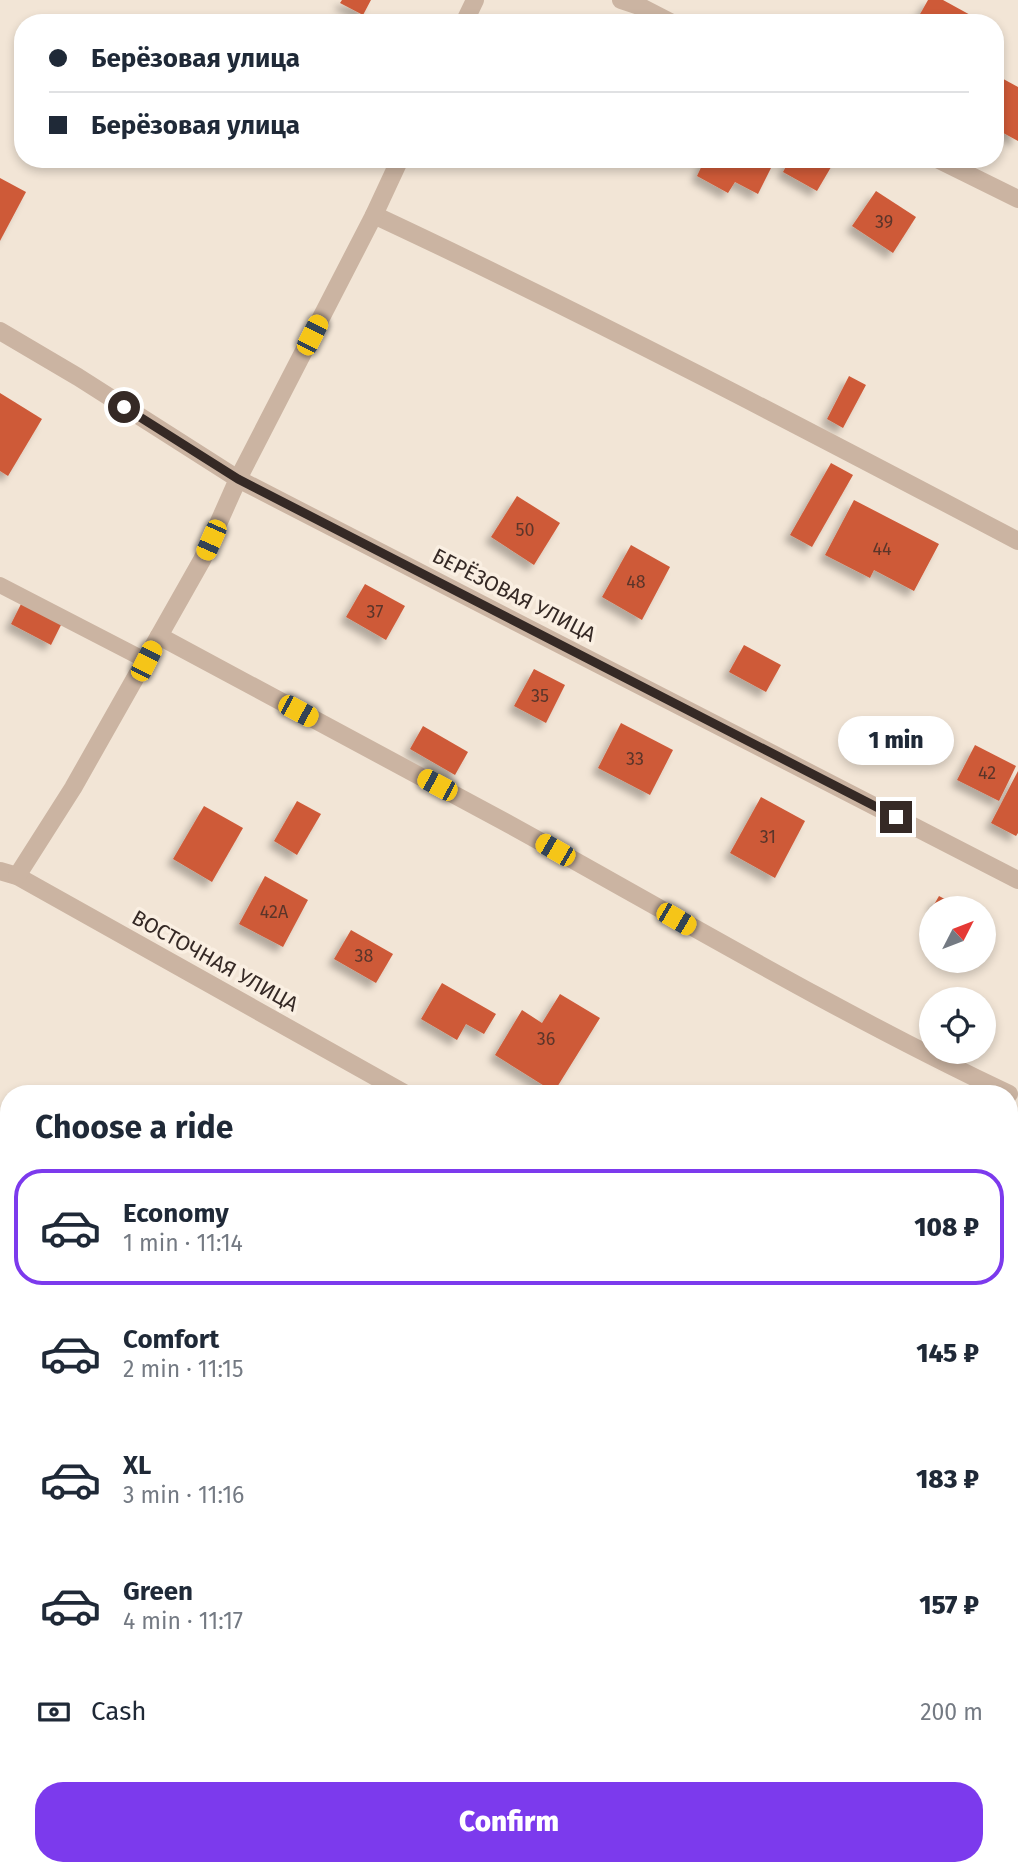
<!DOCTYPE html>
<meta charset="utf-8">
<style>
:root{--surface:#fff;--page:#f2f2f3;--text:#1f2937;--muted:#747a83;--line:#e0e1e3;--accent:#7c3aed}
body{margin:0;font-family:"Fira Sans",sans-serif;background:var(--page);color:var(--text);height:100vh;display:flex;flex-direction:column;font-size:26px;white-space:nowrap}
*{box-sizing:border-box;margin:0}
p{font-size:23px;color:var(--muted)}
.icon{flex:none;width:38px;height:38px;fill:none;stroke:currentColor;stroke-width:2;stroke-linecap:round;stroke-linejoin:round}
.map{position:relative;flex:1;overflow:hidden}
.side{position:absolute;left:0px;top:1085px;width:1018px;height:791px;display:flex;flex-direction:column;background:var(--surface);border-radius:28px 28px 0 0;box-shadow:0 4px 10px #0003}
.side>*{flex:none}
.top-card{position:absolute;left:14px;top:14px;width:990px;height:154px;border-radius:28px;box-shadow:0 4px 10px #0003;display:grid;align-content:center;height:154px;padding:0 35px;background:var(--surface)}
.needle{width:46px;rotate:48deg}
.controls{position:absolute;left:919px;top:896px;display:grid;gap:14px}
.controls a{display:grid;place-items:center;width:77px;height:77px;border-radius:50%;background:var(--surface);box-shadow:0 4px 10px #0003;font-size:35px}
.end{position:absolute;width:32px;height:32px;margin:-16px;border:9px solid #352925;background:#fff;box-shadow:0 0 0 4px #fff}
.from{border-radius:50%}
.bubble{position:absolute;height:49px;border-radius:24px;background:var(--surface);box-shadow:0 4px 10px #0003;font-size:23px;font-weight:800;line-height:49px;text-align:center}
.car{position:absolute;width:21px;height:42px;margin:-21px -10px;border-radius:9px;box-shadow:0 0 5px 2px #0007;background:linear-gradient(#f5c518 24%,#345 0 40%,#f5c518 0 76%,#345 0 86%,#f5c518 0)}
.top-card b{display:flex;align-items:center;gap:24px;height:66px;font-size:26px}
.top-card b+b{border-top:2px solid var(--line)}
.top-card i{width:18px;height:18px;background:var(--text)}
ul{padding:0;list-style:none}
li{display:flex;align-items:center;gap:21px;height:116px;margin:0 14px 10px;padding:0 21px;border:4px solid transparent;border-radius:28px}
li div{flex:1}
li b{display:block;font-size:26px}
li em{font-style:normal;font-weight:800}
li.selected{border-color:var(--accent)}
li>.icon{width:63px;height:63px;stroke-width:1.5}
h2{padding:0 35px;font-size:32px;line-height:84px}
.pay{display:flex;align-items:center;gap:18px;height:77px;padding:0 35px;font-size:26px}
.pay p{margin-inline-start:auto}
.primary-button{display:flex;gap:14px;margin-top:auto;padding:14px 35px}
.primary-button a{flex:1;height:80px;border-radius:28px;background:var(--accent);color:#fff;font-size:28px;font-weight:800;line-height:80px;text-align:center}
.map>svg:first-child{display:block}
.green{fill:#b4c295}
.building{fill:#ce5a38;filter:url(#shadow)}
.lines{fill:none;stroke-linecap:round;stroke-linejoin:round}
.lane{stroke:#cbb4a2;stroke-width:16}
.street{stroke:#cbb4a2;stroke-width:18}
.highway{stroke:#56433b;stroke-width:21}
.route{stroke:#352925;stroke-width:9}
.labels{text-anchor:middle;dominant-baseline:central;stroke-width:7;stroke-linejoin:round;paint-order:stroke}
.number-label{font-size:18px;fill:#5b352a}
.street-label{font-size:21px;fill:#352925;stroke:#faefe2}
</style>
<div class="map">
<svg width="1018" height="1876" viewBox="0 0 1018 1876">
<defs>
<filter id="shadow"><feDropShadow dx="-6" dy="6" stdDeviation="3.5" flood-color="#0004"/></filter>
</defs>
<rect width="100%" height="100%" fill="#f2e5d6"/>
<g class="green">
<path d="M 0,1694 L 9,1699 L 9,1789 L 0,1784 Z"/>
<path d="M 155,1867 L 322,1867 L 338,1876 L 171,1876 Z"/>
</g>
<g class="building">
<path d="M 342,0 L 371,0 L 363,15 L 340,3 Z"/>
<path d="M 928,0 L 943,0 L 974,17 L 970,23 L 915,23 Z"/>
<path d="M 996,75 L 1018,87 L 1018,141 L 996,129 Z"/>
<path d="M 705,159 L 759,159 L 772,166 L 758,194 L 735,182 L 728,193 L 697,176 Z"/>
<path d="M 790,159 L 830,159 L 834,162 L 817,191 L 783,172 Z"/>
<path d="M 0,178 L 26,192 L 0,241 Z"/>
<path d="M 876,191 L 916,217 L 893,253 L 852,226 Z"/>
<path d="M 849,376 L 866,385 L 843,428 L 827,419 Z"/>
<path d="M 0,393 L 42,419 L 8,476 L 0,471 Z"/>
<path d="M 831,463 L 853,475 L 812,547 L 790,535 Z"/>
<path d="M 517,496 L 560,523 L 534,565 L 491,537 Z"/>
<path d="M 854,500 L 939,544 L 914,591 L 874,570 L 870,578 L 825,555 Z"/>
<path d="M 631,545 L 670,567 L 642,620 L 602,597 Z"/>
<path d="M 365,584 L 405,606 L 386,640 L 346,617 Z"/>
<path d="M 22,602 L 62,623 L 51,645 L 11,624 Z"/>
<path d="M 744,645 L 781,665 L 766,692 L 729,672 Z"/>
<path d="M 534,669 L 565,685 L 546,723 L 514,706 Z"/>
<path d="M 621,723 L 673,750 L 650,795 L 598,768 Z"/>
<path d="M 423,726 L 468,752 L 455,775 L 410,749 Z"/>
<path d="M 975,745 L 1016,766 L 999,801 L 957,780 Z"/>
<path d="M 1018,771 L 1018,833 L 1016,836 L 991,823 Z"/>
<path d="M 761,797 L 805,821 L 775,878 L 730,853 Z"/>
<path d="M 297,801 L 321,814 L 297,855 L 274,841 Z"/>
<path d="M 204,806 L 243,828 L 212,882 L 173,859 Z"/>
<path d="M 265,876 L 308,900 L 283,947 L 239,924 Z"/>
<path d="M 939,896 L 962,908 L 932,908 Z"/>
<path d="M 351,930 L 393,954 L 376,983 L 334,959 Z"/>
<path d="M 442,983 L 496,1014 L 484,1034 L 466,1024 L 457,1040 L 421,1019 Z"/>
<path d="M 560,994 L 600,1018 L 554,1092 L 495,1055 L 522,1010 L 542,1023 Z"/>
</g>
<g class="lines">
<path class="lane" d="M 0,585 L 147,661"/>
<g class="street">
<path d="M 621,0 L 639,6 L 672,23"/>
<path d="M 464,23 L 475,0"/>
<path d="M 937,159 L 1018,199"/>
<path d="M 374,215 C 592,317 805,429 1018,541"/>
<path d="M 0,331 L 78,377 L 238,479 L 1018,880"/>
<path d="M 159,636 C 274,698 390,759 505,822 C 672,914 836,1012 1009,1094"/>
<path d="M 0,871 L 17,876 L 406,1094"/>
<path d="M 17,876 L 73,788 L 202,560 L 238,479 L 374,215 L 400,159"/>
<path d="M 1010,1407 L 1018,1412"/>
</g>
<g class="highway">
<path d="M 0,1510 L 9,1515"/>
<path d="M 643,1867 L 658,1876"/>
</g>
</g>
<g class="lines">
<path class="route" d="M 124,407 L 238,479 L 896,817"/>
</g>
<g class="labels">
<g class="number-label">
<text x="884" y="222">39</text>
<text x="525" y="530">50</text>
<text x="882" y="549">44</text>
<text x="636" y="582">48</text>
<text x="375" y="612">37</text>
<text x="540" y="696">35</text>
<text x="635" y="759">33</text>
<text x="987" y="773">42</text>
<text x="768" y="837">31</text>
<text x="274" y="912">42А</text>
<text x="364" y="956">38</text>
<text x="546" y="1039">36</text>
</g>
<g class="street-label">
<text transform="translate(514 595) rotate(27)">БЕРЁЗОВАЯ УЛИЦА</text>
<text transform="translate(215 961) rotate(29)">ВОСТОЧНАЯ УЛИЦА</text>
</g>
</g>
</svg>
<div class="controls">
<a><svg class="needle" viewBox="-14 -14 28 28"><path d="M0-13l5 13h-10z" fill="#e53935"/><path d="M0 13l5-13h-10z" fill="#747a83"/></svg></a>
<a><svg class="icon" aria-label="locate" viewBox="0 0 24 24"><circle cx="12" cy="12" r="6"/><path d="M12 2v4M12 18v4M2 12h4M18 12h4"/></svg></a>
</div>
<i class="end from" style="left:124px;top:407px"></i>
<i class="end" style="left:896px;top:817px"></i>
<div class="bubble" style="left:838px;top:716px;width:116px">1 min</div>
<i class="car" style="left:312px;top:335px;rotate:27deg"></i>
<i class="car" style="left:211px;top:540px;rotate:204deg"></i>
<i class="car" style="left:146px;top:661px;rotate:27deg"></i>
<i class="car" style="left:298px;top:711px;rotate:118deg"></i>
<i class="car" style="left:437px;top:785px;rotate:298deg"></i>
<i class="car" style="left:555px;top:850px;rotate:300deg"></i>
<i class="car" style="left:676px;top:919px;rotate:120deg"></i>
<div class="top-card">
<b><i class="from"></i>Берёзовая улица</b>
<b><i></i>Берёзовая улица</b>
</div>
<section class="side">
<h2>Choose a ride</h2>
<ul>
<li class="selected"><svg class="icon" aria-label="car" viewBox="0 0 24 24"><path d="M5 17H2v-5l4-1 3-4h7l3 4 3 1v5h-3M9 17h6M6 11h13"/><circle cx="7" cy="17" r="2"/><circle cx="17" cy="17" r="2"/></svg><div><b>Economy</b><p>1 min · 11:14</p></div><em>108 ₽</em></li>
<li><svg class="icon" aria-label="car" viewBox="0 0 24 24"><path d="M5 17H2v-5l4-1 3-4h7l3 4 3 1v5h-3M9 17h6M6 11h13"/><circle cx="7" cy="17" r="2"/><circle cx="17" cy="17" r="2"/></svg><div><b>Comfort</b><p>2 min · 11:15</p></div><em>145 ₽</em></li>
<li><svg class="icon" aria-label="car" viewBox="0 0 24 24"><path d="M5 17H2v-5l4-1 3-4h7l3 4 3 1v5h-3M9 17h6M6 11h13"/><circle cx="7" cy="17" r="2"/><circle cx="17" cy="17" r="2"/></svg><div><b>XL</b><p>3 min · 11:16</p></div><em>183 ₽</em></li>
<li><svg class="icon" aria-label="car" viewBox="0 0 24 24"><path d="M5 17H2v-5l4-1 3-4h7l3 4 3 1v5h-3M9 17h6M6 11h13"/><circle cx="7" cy="17" r="2"/><circle cx="17" cy="17" r="2"/></svg><div><b>Green</b><p>4 min · 11:17</p></div><em>157 ₽</em></li>
</ul>
<div class="pay"><svg class="icon" aria-label="cash" viewBox="0 0 24 24"><path d="M3 7h18v10H3z"/><circle cx="12" cy="12" r="2"/></svg>Cash<p>200 m</p></div>
<div class="primary-button"><a>Confirm</a></div>
</section>
</div>
